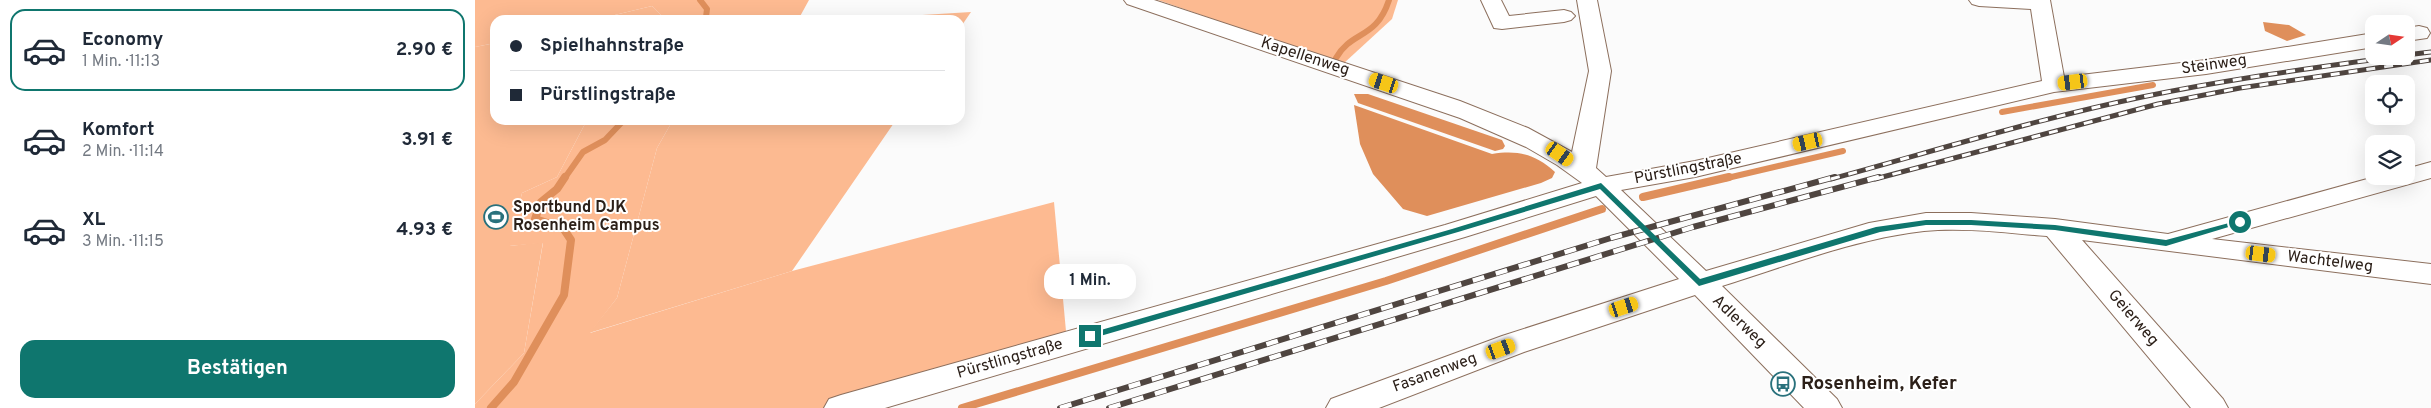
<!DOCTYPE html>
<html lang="de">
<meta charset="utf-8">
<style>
:root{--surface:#fff;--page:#f6f6f7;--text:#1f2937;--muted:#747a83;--line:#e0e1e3;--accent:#0f766e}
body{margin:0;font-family:Overpass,sans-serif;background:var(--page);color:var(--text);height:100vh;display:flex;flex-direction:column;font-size:19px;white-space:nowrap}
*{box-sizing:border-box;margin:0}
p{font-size:16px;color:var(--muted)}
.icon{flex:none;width:28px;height:28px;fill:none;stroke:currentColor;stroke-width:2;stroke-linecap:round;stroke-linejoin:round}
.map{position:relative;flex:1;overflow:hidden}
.details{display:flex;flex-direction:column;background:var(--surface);width:475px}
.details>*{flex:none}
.top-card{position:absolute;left:15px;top:15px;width:475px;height:110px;border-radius:15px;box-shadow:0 5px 20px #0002;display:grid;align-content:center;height:110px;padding:0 20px;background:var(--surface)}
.needle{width:32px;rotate:77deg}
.controls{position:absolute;left:1890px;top:15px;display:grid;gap:10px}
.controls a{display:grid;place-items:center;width:50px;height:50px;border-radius:10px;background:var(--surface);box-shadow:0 5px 20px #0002;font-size:25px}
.end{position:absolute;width:22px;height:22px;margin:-11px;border:6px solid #0f766e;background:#fff;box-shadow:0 0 0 2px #fff}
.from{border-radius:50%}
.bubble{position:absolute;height:35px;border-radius:15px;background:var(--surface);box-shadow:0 5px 20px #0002;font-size:16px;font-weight:700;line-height:35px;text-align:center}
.car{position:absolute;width:15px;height:30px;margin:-15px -8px;border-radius:6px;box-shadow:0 0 4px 1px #0007;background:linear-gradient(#f5c518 24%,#345 0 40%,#f5c518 0 76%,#345 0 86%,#f5c518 0)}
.top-card b{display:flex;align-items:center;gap:18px;height:48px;font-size:19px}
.top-card b+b{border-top:1px solid var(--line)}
.top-card i{width:12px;height:12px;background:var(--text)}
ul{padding:9px 0 0;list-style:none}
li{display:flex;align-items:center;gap:15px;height:82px;margin:0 10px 8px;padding:0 10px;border:2px solid transparent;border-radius:15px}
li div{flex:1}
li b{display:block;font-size:19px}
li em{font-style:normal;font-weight:700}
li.active{border-color:var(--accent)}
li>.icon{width:45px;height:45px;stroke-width:1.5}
.action{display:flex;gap:10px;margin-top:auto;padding:10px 20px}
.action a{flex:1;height:58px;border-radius:15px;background:var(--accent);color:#fff;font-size:20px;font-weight:700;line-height:58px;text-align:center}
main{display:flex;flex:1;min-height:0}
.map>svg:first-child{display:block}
.green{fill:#fcba91}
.forest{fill:#fdba91}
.water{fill:#df8f5b}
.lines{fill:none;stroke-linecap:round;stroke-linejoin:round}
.stream-far1{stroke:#df8f5b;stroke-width:6}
.stream{stroke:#df8f5b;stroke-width:8}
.minor-casing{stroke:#8c6f5d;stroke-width:2}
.minor{fill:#fff;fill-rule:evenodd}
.rail-far1-casing{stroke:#4f4540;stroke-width:5}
.rail-casing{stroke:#4f4540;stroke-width:6}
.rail-far1{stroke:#fff;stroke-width:3;stroke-dasharray:9;stroke-linecap:butt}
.rail{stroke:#fff;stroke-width:4.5;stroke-dasharray:12;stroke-linecap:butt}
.route{fill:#0f766e}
.labels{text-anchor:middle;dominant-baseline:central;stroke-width:4;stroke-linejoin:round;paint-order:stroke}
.street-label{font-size:16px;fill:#2c2019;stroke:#fff}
.poi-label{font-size:16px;font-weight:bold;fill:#2c2019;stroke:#fff;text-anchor:start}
.near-poi-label{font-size:19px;font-weight:bold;fill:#2c2019;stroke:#fff;text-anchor:start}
</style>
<main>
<section class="details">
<ul>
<li class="active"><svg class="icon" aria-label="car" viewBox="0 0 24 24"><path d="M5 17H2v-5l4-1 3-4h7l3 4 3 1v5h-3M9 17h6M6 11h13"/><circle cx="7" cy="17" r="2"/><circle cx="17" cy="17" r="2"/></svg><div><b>Economy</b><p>1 Min. · 11:13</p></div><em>2.90 €</em></li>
<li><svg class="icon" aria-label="car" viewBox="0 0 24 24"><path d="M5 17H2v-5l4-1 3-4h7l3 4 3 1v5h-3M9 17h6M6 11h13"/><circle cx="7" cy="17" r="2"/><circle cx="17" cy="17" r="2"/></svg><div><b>Komfort</b><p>2 Min. · 11:14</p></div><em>3.91 €</em></li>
<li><svg class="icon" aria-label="car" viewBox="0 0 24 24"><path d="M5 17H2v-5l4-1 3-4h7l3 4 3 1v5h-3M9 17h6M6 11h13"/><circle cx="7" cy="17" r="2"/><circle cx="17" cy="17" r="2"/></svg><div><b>XL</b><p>3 Min. · 11:15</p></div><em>4.93 €</em></li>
</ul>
<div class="action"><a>Bestätigen</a></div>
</section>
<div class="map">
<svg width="1956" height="408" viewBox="0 0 1956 408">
<rect width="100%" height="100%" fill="#fbfbfb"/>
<g class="green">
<path d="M 683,0 L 923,0 L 917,19 L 868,64 Z"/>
<path d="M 177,6 L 189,18 L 119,20 Z"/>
<path d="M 496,12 L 485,28 L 485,20 L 366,20 Z"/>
<path d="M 20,43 L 20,120 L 112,120 L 82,177 L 47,193 L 35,246 L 68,242 L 49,353 L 0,404 L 0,47 Z"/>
<path d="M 198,120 L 421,120 L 317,271 L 114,333 L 142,298 L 182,148 Z"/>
</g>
<g class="forest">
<path d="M 0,0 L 334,0 L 323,20 L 187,20 L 189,18 L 177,6 L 119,20 L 20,20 L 20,43 L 0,47 Z"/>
<path d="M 112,120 L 198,120 L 182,148 L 142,298 L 115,333 L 317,271 L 579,202 L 592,342 L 364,408 L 0,408 L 0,404 L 49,353 L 68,243 L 34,246 L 47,193 L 82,177 Z"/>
</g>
<g class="water">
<path d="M 1788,22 L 1814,25 L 1831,35 L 1812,41 L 1790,31 Z"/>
<path d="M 879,94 L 893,94 L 1027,140 L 1030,146 L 1028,149 L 1020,151 L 883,103 Z"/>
<path d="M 879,105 L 1017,154 C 1043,150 1060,154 1080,172 L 1077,178 L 1066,183 L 952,216 L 928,209 L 898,174 L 885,144 Z"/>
</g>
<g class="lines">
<g class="stream-far1">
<path d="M 225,0 L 232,9 L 231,17 L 227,20"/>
<path d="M 861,58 C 877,30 901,40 914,0"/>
<path d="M 1527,112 L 1678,85"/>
<path d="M 89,179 L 108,152 L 130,140 L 149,120"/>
<path d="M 1248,179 L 1368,151"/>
</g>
<g class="stream">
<path d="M 1168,197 L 1254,177"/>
<path d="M 16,408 L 39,382 L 89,295 L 96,240 L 88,228 L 60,219 L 66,202 L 82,189 L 90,177"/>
<path d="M 487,408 L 911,281 L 1127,209"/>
</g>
<g class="minor-casing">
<g id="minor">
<path d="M 649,0 L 679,0 L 985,101 L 1053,128 L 1097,152 L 1114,71 L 1102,0 L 1122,0 L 1136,71 L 1121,168 L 1131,177 L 1220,161 L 1567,81 L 1556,9 L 1504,6 L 1497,4 L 1494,0 L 1575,0 L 1589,77 L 1731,60 L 1899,33 L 1899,47 L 1731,74 L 1579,92 L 1220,177 L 1146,190 L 1231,271 L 1394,223 L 1451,213 L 1496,213 L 1580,219 L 1693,234 L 1903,176 L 1931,176 L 1931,169 L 1956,162 L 1956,178 L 1737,239 L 1956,264 L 1956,284 L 1607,240 L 1748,399 L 1753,408 L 1716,408 L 1572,236 C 1532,233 1489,227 1449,231 C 1383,238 1311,266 1247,286 L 1362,399 L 1367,408 L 1329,408 L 1220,295 L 1049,352 L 904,408 L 851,408 L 856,399 L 1027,336 L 1204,279 L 1121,196 L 990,237 L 410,408 L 349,408 L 354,399 L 366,395 L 970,225 L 1107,183 L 1082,165 L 1051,147 L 985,118 L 652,4 Z"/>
<path d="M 1006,0 L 1026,0 L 1034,16 L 1089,10 L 1096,12 L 1100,16 L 1096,20 L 1089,22 L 1027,29 L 1019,28 Z"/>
<path d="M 1944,26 L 1952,28 L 1955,33 L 1952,38 L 1931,41 L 1931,28 Z"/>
</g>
</g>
<use href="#minor" class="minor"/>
<g class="rail-far1-casing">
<g id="rail-far1">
<path d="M 1931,55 L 1956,52"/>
<path d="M 1356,179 C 1459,151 1562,119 1667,97 C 1752,79 1839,68 1925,56"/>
<path d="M 1400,179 L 1683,104 L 1765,88 L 1956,60"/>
</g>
</g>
<g class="rail-casing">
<g id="rail">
<path d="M 585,408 L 1136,238 L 1360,177"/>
<path d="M 634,408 L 1218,227 L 1404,177"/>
</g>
</g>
<use href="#rail-far1" class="rail-far1"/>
<use href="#rail" class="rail"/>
</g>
<path class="route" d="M 1126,183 L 1225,279 L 1401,227 L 1451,220 L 1496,220 L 1580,225 L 1691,240 L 1765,220 L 1770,222 L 1691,246 L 1580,230 L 1496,225 L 1451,225 L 1405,232 L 1224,286 L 1125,189 L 983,232 L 615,339 L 611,336 L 612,334 L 977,229 Z"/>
<defs>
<g id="stadium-ring" transform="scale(1.25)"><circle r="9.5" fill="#fff" stroke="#29717c" stroke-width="1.5"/><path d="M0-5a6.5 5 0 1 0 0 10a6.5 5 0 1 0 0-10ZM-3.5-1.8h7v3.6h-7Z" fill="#29717c"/></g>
<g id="bus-ring" transform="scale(1.25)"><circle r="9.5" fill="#fff" stroke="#29717c" stroke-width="1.5"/><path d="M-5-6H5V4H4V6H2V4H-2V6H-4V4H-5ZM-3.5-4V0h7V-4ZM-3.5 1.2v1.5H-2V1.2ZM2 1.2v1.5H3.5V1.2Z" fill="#29717c"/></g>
</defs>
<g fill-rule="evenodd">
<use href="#stadium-ring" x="21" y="217"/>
<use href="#bus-ring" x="1308" y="384"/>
</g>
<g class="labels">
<g class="street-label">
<text transform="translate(830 57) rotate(18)">Kapellenweg</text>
<text transform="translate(1739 65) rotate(-8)">Steinweg</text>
<text transform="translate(1213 169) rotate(-11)">Pürstlingstraße</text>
<text transform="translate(1855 262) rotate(7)">Wachtelweg</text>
<text transform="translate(1658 318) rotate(49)">Geierweg</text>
<text transform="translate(1264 322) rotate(44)">Adlerweg</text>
<text transform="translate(535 359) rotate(-16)">Pürstlingstraße</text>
<text transform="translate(960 373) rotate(-20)">Fasanenweg</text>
</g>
<g class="poi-label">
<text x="38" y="208">Sportbund DJK<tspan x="38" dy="18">Rosenheim Campus</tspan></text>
</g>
<g class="near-poi-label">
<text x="1326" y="384">Rosenheim, Kefer</text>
</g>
</g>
</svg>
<div class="controls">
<a><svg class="needle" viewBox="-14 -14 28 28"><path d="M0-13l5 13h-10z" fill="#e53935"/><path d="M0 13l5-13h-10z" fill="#747a83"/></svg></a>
<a><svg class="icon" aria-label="locate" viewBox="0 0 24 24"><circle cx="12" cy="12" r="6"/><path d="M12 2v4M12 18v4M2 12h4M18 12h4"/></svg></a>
<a><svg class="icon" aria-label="layers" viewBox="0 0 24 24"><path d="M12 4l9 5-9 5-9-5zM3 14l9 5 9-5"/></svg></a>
</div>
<i class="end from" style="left:1765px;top:222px"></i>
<i class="end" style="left:615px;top:336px"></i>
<div class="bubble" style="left:569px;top:264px;width:92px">1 Min.</div>
<i class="car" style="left:1598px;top:82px;rotate:263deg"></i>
<i class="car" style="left:909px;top:83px;rotate:288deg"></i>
<i class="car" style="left:1333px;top:142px;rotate:257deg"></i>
<i class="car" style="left:1085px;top:154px;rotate:125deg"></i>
<i class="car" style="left:1786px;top:254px;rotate:97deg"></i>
<i class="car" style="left:1149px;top:307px;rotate:72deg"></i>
<i class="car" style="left:1026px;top:349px;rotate:70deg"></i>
<div class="top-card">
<b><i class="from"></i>Spielhahnstraße</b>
<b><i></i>Pürstlingstraße</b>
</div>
</div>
</main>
